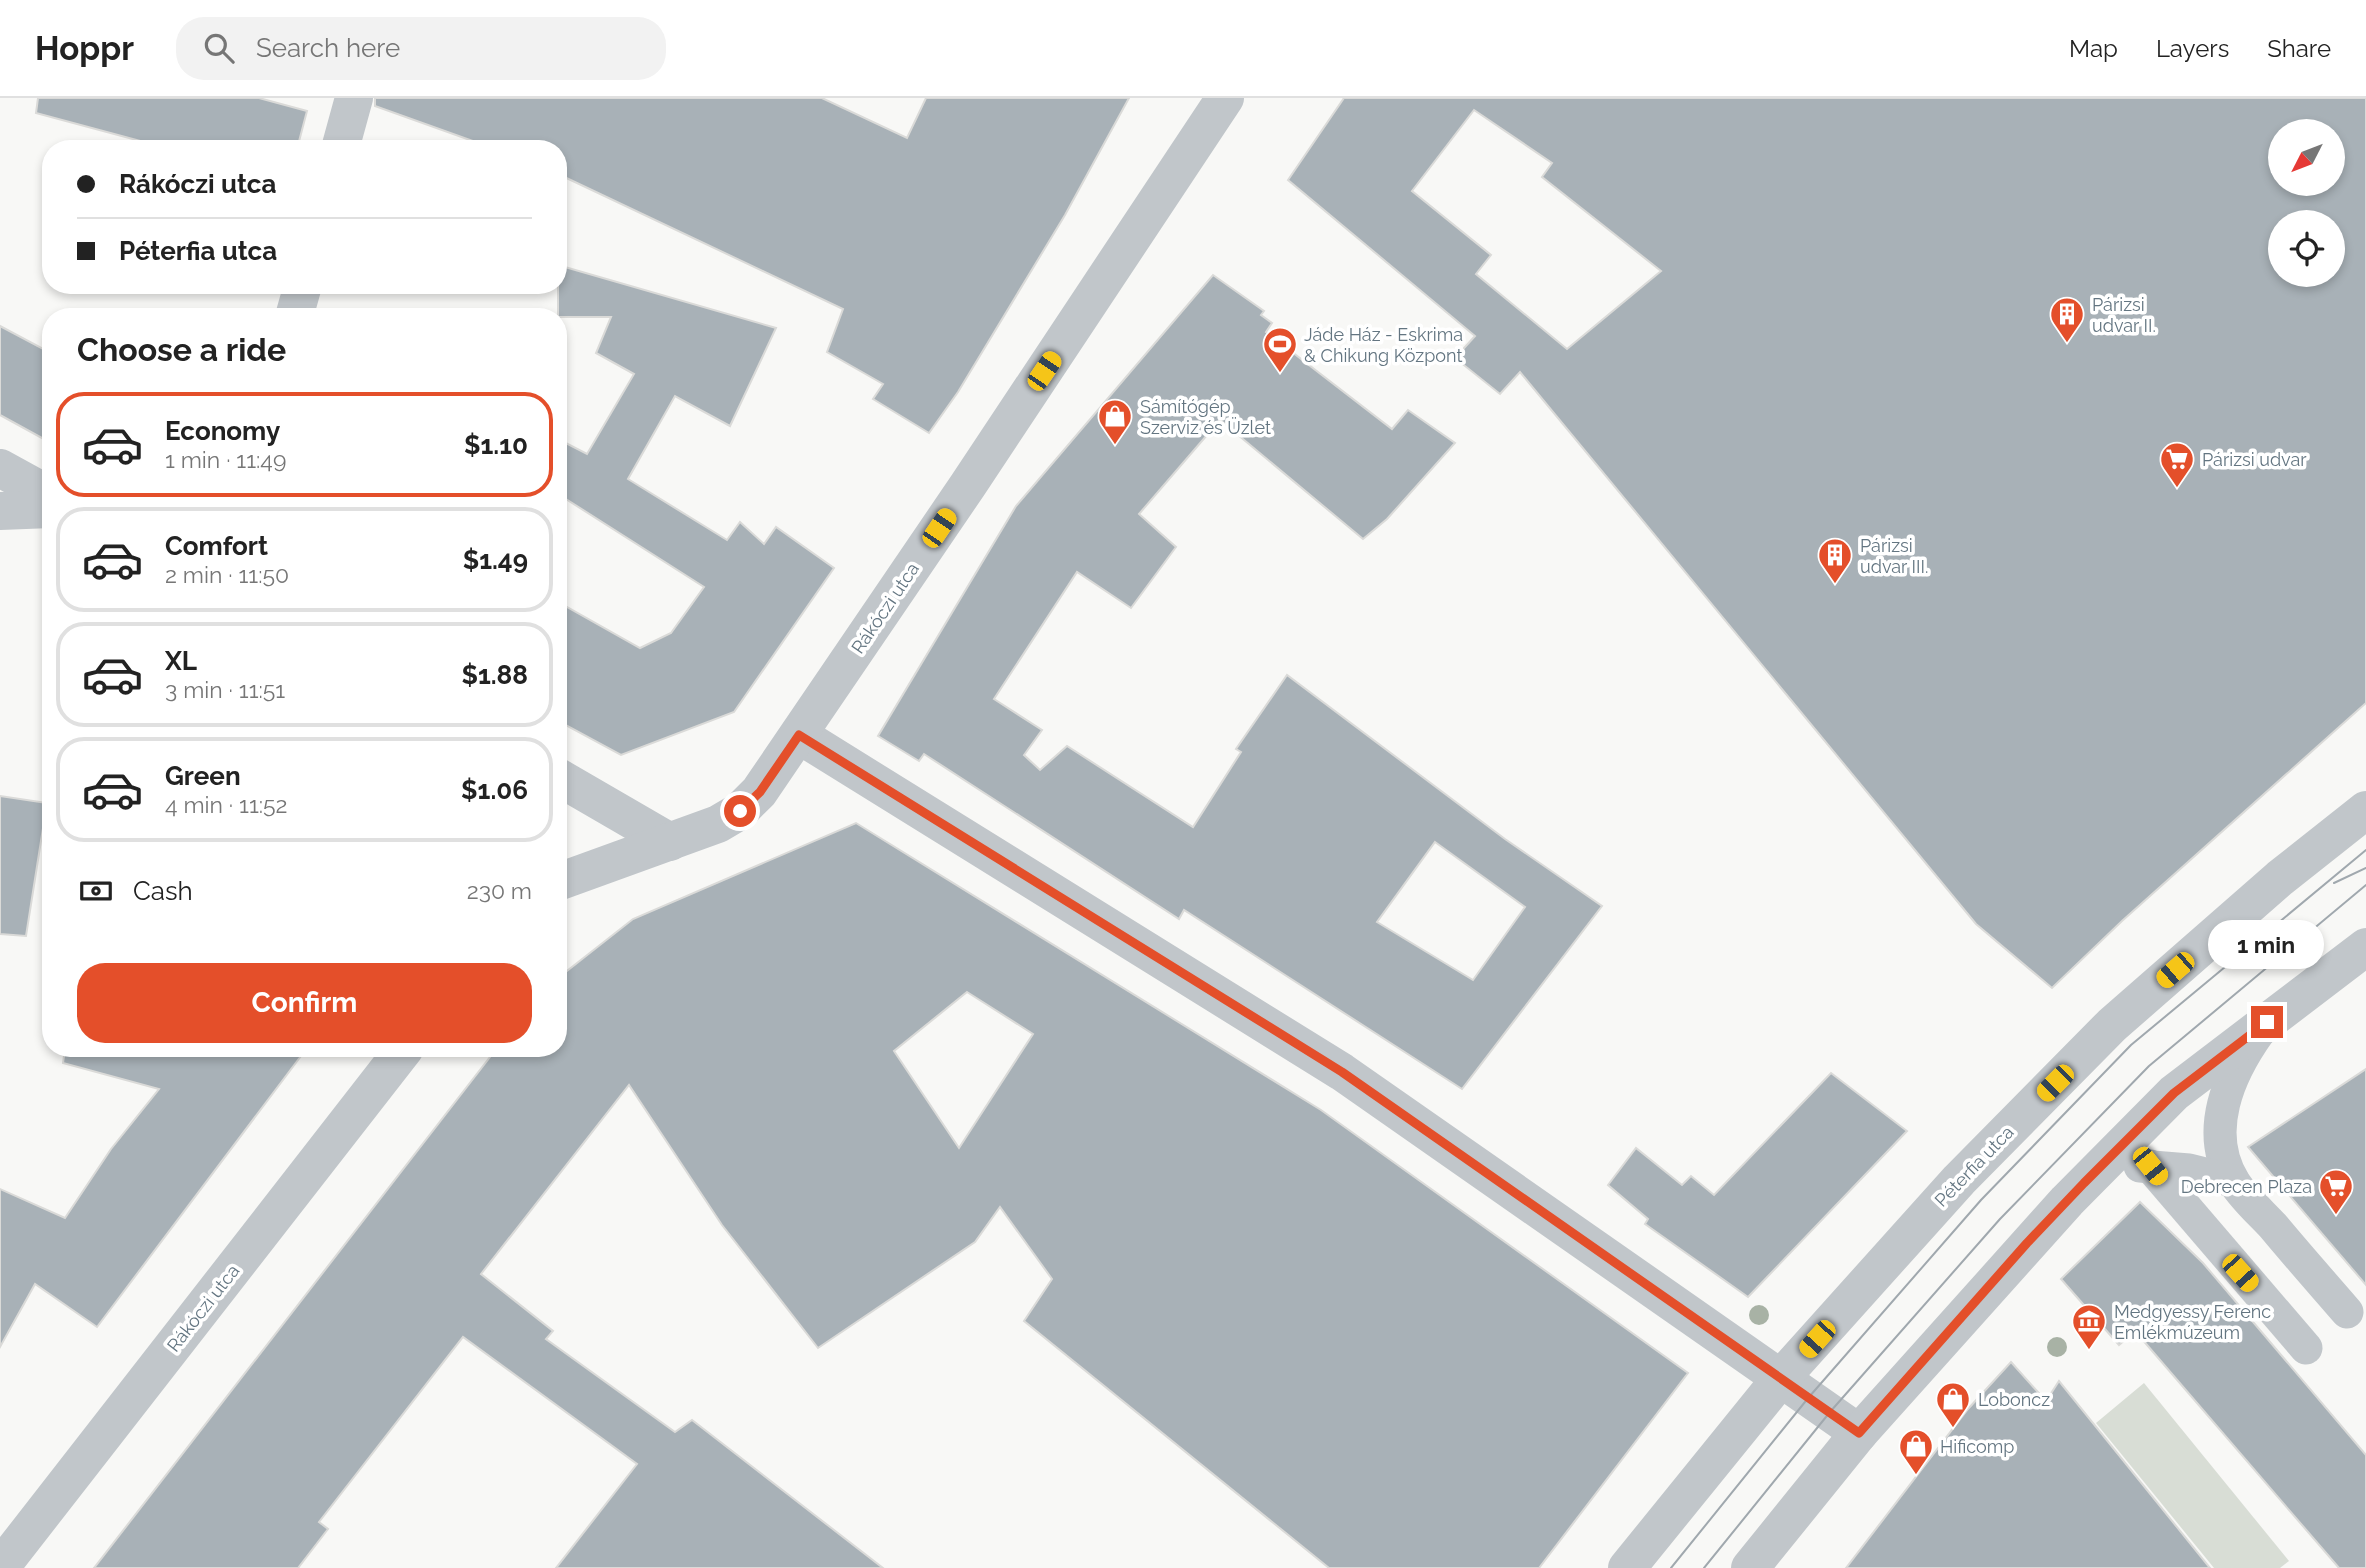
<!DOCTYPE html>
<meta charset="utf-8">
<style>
:root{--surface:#fff;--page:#f2f2f2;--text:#222;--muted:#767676;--line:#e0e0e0;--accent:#e44f2a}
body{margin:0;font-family:Raleway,sans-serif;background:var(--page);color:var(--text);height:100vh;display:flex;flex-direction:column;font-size:26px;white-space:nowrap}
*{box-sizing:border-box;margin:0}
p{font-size:23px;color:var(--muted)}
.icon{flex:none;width:38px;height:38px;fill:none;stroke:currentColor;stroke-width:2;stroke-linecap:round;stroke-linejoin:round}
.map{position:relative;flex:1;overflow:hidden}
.sheet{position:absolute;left:42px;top:210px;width:525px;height:749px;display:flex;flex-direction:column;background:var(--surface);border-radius:28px;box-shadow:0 4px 10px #0003}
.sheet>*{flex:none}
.guide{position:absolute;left:42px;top:42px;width:525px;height:154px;border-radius:28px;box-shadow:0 4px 10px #0003;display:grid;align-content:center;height:154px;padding:0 35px;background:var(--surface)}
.needle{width:46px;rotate:228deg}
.fabs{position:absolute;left:2268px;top:21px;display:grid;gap:14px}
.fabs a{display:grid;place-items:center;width:77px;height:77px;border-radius:50%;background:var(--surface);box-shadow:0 4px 10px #0003;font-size:35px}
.end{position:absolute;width:32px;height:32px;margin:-16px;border:9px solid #e44f2a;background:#fff;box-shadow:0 0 0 4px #fff}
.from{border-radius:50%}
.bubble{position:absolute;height:49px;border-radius:24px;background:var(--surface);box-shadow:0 4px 10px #0003;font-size:23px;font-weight:700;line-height:49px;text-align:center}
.car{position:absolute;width:21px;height:42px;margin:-21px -10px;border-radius:9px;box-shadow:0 0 5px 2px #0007;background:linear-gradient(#f5c518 24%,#345 0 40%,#f5c518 0 76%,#345 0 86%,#f5c518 0)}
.guide b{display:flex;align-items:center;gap:24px;height:66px;font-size:26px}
.guide b+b{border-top:2px solid var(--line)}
.guide i{width:18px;height:18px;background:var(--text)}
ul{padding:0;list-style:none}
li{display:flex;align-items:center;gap:21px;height:105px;margin:0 14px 10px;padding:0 21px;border:4px solid var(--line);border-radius:28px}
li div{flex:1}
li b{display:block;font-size:26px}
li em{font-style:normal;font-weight:700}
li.on{border-color:var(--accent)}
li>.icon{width:63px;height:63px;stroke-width:1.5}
h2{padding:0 35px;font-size:32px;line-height:84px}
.pay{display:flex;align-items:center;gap:18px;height:77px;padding:0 35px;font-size:26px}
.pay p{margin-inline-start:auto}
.cta{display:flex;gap:14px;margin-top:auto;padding:14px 35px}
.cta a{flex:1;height:80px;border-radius:28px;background:var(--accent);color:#fff;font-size:28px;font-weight:700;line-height:80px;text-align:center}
header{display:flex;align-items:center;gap:42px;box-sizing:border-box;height:98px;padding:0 35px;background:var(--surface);border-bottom:2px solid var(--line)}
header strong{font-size:33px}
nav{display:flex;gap:38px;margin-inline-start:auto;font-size:24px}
.search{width:490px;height:63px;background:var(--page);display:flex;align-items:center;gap:18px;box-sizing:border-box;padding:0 24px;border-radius:28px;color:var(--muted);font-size:26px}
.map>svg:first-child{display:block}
.green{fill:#d8ddd5}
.building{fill:#a8b1b7;stroke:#dadad8;stroke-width:2;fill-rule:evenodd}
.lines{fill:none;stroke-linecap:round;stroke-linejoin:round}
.service{stroke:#c1c6ca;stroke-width:33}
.minor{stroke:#c1c6ca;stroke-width:38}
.tertiary{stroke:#c1c6ca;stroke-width:38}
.tram{stroke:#a0a8ae;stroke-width:2}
.tree{fill:#a8b2a5}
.route{stroke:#e44f2a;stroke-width:9}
.labels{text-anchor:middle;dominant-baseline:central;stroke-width:7;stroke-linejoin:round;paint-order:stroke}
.poi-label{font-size:18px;fill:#637581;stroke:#fff;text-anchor:start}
.street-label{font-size:18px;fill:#637581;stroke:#fff}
</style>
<header>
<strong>Hoppr</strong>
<div class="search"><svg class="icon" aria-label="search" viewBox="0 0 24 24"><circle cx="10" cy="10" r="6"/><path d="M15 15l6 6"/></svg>Search here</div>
<nav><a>Map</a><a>Layers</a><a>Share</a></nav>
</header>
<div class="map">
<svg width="2366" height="1470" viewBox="0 0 2366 1470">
<rect width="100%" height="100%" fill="#f8f8f6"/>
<path class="green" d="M 2144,1285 L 2289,1463 L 2280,1470 L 2214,1470 L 2096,1325 Z"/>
<g class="building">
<path d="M 38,0 L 259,0 L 307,13 L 297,51 L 170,51 L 36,15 Z"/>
<path d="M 375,0 L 822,0 L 907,40 L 926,0 L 1129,0 L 1065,117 L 958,294 L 929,335 L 873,301 L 883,286 L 827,254 L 843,211 L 558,76 L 558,51 L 495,51 L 375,8 Z"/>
<path d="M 1344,0 L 2366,0 L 2366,605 L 2122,823 L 2052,890 L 1976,826 L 1520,274 L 1500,296 L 1455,260 L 1475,238 L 1288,82 ZM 1474,12 L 1552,65 L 1542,79 L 1661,173 L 1567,251 L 1476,176 L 1491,157 L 1412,93 ZM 2280,33 L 2333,33 L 2333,86 L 2280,86 ZM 2280,124 L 2333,124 L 2333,177 L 2280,177 Z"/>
<path d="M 558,167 L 776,230 L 730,328 L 675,298 L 628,381 L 727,442 L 740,424 L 764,446 L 776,429 L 834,470 L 734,614 L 621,657 L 558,623 L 558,504 L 640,550 L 671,535 L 704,489 L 558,396 L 558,341 L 587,356 L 634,276 L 596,255 L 611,219 L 558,219 Z"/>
<path d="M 1213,177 L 1264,213 L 1261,217 L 1272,225 L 1266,234 L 1392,331 L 1408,312 L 1455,345 L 1387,421 L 1363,441 L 1220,322 L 1139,416 L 1176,449 L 1131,510 L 1077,474 L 994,601 L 1042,632 L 1024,657 L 1040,672 L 1067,648 L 1193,729 L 1241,654 L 1236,651 L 1287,577 L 1505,741 L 1602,808 L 1462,991 L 1184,812 L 1179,821 L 924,656 L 919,663 L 878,638 L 1016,408 ZM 1435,744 L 1525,809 L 1473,882 L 1377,824 Z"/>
<path d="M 0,228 L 51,255 L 51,345 L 0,317 Z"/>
<path d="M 0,698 L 47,705 L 26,838 L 0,836 Z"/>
<path d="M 856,725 L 1321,1012 L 1688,1275 L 1539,1470 L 1329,1470 L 1024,1223 L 1052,1181 L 1000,1109 L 975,1144 L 818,1250 L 722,1127 L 629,987 L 481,1176 L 553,1233 L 546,1241 L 675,1334 L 692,1322 L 883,1470 L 556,1470 L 637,1366 L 463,1239 L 319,1424 L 328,1431 L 298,1470 L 94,1470 L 497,950 L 558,950 L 558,880 L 633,821 ZM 967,894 L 1033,936 L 959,1050 L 894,953 Z"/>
<path d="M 65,950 L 307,950 L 97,1229 L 35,1186 L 0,1249 L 0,1091 L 65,1120 L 111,1051 L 159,991 L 63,965 Z"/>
<path d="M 2366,971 L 2366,1187 L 2248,1049 Z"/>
<path d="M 1831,975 L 1907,1033 L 1748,1199 L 1645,1126 L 1648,1121 L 1608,1087 L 1636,1050 L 1682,1087 L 1691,1078 L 1714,1097 Z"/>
<path d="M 2140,1104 L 2203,1165 L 2366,1357 L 2366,1470 L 2339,1470 L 2135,1233 L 2119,1247 L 2061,1181 Z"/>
<path d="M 2011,1264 L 2046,1303 L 2059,1283 L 2210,1470 L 1846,1470 L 1968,1311 Z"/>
</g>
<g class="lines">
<g class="service">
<path d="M 2259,934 C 2229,976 2203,1034 2234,1084 C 2244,1100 2260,1114 2273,1128 C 2297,1157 2322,1185 2347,1214"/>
<path d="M 2140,1068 L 2189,1072 L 2233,1083"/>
<path d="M 2150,1068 L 2306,1250"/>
</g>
<g class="minor">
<path d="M 340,51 L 354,0"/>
<path d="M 294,219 L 303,187"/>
<path d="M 0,370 L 51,398"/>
<path d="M 0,413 L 51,411"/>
<path d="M 799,637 L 1342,974 L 1859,1335"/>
<path d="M 558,679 L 670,744"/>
<path d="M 558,784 L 718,726 L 740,713 L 759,694 L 968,387 L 1225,0"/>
<path d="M 0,1470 L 405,950"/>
</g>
<g class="tertiary">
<path d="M 1627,1470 L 1781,1280 L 1959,1082 L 2112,927 L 2280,780 L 2366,712"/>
<path d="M 1750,1470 L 1859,1335 L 2067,1103 L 2174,995 L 2366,849"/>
</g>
<g class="tram">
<path d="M 2334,785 L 2366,770"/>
<path d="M 1671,1470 L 1809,1299 L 1981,1102 L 2131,947 L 2366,752"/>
<path d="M 1704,1470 L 1830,1314 L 2000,1121 L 2149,968 L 2366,787"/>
</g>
</g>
<g class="tree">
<circle cx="1759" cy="1217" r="10"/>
<circle cx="2057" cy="1249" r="10"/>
</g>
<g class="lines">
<path class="route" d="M 740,713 L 760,694 L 799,637 L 1342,974 L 1859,1335 L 2027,1145 L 2084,1085 L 2174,995 L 2267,924"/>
</g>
<defs>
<g id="building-pin" transform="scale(1.75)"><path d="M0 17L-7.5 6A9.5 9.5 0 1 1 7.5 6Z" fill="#e44f2a" stroke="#fff"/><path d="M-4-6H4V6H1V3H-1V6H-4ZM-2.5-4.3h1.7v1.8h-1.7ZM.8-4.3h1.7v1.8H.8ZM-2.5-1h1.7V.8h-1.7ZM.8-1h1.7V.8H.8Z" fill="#fff"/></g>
<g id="stadium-pin" transform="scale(1.75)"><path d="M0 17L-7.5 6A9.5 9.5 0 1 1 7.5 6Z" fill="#e44f2a" stroke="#fff"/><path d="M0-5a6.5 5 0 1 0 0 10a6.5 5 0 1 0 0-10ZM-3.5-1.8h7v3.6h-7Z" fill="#fff"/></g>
<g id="shop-pin" transform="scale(1.75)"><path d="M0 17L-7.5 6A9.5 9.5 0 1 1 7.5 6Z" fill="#e44f2a" stroke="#fff"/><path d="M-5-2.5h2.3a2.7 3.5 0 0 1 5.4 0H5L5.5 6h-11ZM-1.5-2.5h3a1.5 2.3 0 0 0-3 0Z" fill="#fff"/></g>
<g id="supermarket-pin" transform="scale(1.75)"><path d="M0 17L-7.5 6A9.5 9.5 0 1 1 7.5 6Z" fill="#e44f2a" stroke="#fff"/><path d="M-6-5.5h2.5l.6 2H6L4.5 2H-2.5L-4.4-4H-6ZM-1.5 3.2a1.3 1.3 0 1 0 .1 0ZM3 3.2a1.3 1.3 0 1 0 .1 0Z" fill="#fff"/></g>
<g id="museum-pin" transform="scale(1.75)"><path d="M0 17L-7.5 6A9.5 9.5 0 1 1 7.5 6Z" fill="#e44f2a" stroke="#fff"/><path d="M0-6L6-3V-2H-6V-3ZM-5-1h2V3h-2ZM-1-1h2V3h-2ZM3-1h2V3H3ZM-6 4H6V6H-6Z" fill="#fff"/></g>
</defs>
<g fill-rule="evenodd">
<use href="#building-pin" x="2067" y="216"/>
<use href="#stadium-pin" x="1280" y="246"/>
<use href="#shop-pin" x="1115" y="318"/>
<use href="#supermarket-pin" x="2177" y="361"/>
<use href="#building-pin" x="1835" y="457"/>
<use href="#supermarket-pin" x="2336" y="1088"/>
<use href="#museum-pin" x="2089" y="1223"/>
<use href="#shop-pin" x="1953" y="1301"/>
<use href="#shop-pin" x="1916" y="1348"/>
</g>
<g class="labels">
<g class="poi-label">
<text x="2092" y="206">Párizsi<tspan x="2092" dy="21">udvar II.</tspan></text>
<text x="1304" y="236">Jáde Ház - Eskrima<tspan x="1304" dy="21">&amp; Chikung Központ</tspan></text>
<text x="1140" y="308">Sámítógép<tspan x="1140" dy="21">Szerviz és Üzlet</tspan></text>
<text x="2202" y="361">Párizsi udvar</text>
<text x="1860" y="447">Párizsi<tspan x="1860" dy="21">udvar III.</tspan></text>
<text x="2312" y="1088" text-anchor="end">Debrecen Plaza</text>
<text x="2114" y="1213">Medgyessy Ferenc<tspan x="2114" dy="21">Emlékmúzeum</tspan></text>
<text x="1978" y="1301">Loboncz</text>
<text x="1940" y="1348">Hificomp</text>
</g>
<g class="street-label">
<text transform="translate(885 510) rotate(-56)">Rákóczi utca</text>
<text transform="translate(1974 1068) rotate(-46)">Péterfia utca</text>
<text transform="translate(203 1210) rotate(-52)">Rákóczi utca</text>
</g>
</g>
</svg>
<div class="fabs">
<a><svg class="needle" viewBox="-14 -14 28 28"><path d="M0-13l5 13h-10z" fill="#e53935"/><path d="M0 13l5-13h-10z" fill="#767676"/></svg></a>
<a><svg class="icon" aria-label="locate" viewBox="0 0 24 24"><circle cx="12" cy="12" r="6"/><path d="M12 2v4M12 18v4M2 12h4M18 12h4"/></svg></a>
</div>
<i class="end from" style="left:740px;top:713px"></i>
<i class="end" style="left:2267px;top:924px"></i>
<div class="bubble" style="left:2208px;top:822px;width:116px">1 min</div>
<i class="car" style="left:1044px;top:273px;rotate:34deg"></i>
<i class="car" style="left:939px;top:430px;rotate:34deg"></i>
<i class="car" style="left:2175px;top:872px;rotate:229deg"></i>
<i class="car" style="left:2055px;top:985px;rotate:225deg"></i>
<i class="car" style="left:2150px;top:1068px;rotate:141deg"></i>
<i class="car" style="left:2240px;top:1175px;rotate:138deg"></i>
<i class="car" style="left:1817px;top:1241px;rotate:222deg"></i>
<div class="guide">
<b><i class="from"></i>Rákóczi utca</b>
<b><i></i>Péterfia utca</b>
</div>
<section class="sheet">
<h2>Choose a ride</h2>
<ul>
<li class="on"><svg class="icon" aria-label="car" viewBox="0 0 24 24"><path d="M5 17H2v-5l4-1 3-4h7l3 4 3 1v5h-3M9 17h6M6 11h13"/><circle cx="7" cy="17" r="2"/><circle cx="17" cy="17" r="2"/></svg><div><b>Economy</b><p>1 min · 11:49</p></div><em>$1.10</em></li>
<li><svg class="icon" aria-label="car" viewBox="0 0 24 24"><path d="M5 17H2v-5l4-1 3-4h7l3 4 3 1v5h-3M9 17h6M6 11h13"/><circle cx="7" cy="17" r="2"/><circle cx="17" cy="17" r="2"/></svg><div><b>Comfort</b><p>2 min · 11:50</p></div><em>$1.49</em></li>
<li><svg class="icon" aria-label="car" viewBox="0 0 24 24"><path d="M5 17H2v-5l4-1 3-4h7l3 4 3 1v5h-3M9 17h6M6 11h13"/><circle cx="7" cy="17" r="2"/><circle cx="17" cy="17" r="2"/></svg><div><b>XL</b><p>3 min · 11:51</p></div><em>$1.88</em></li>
<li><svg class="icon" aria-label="car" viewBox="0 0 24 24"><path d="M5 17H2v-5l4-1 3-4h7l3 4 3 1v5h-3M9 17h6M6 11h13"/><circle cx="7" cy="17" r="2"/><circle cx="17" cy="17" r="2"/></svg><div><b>Green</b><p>4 min · 11:52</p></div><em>$1.06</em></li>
</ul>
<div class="pay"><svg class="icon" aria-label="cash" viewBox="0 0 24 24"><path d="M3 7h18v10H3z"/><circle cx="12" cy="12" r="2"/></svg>Cash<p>230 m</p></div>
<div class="cta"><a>Confirm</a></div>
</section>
</div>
